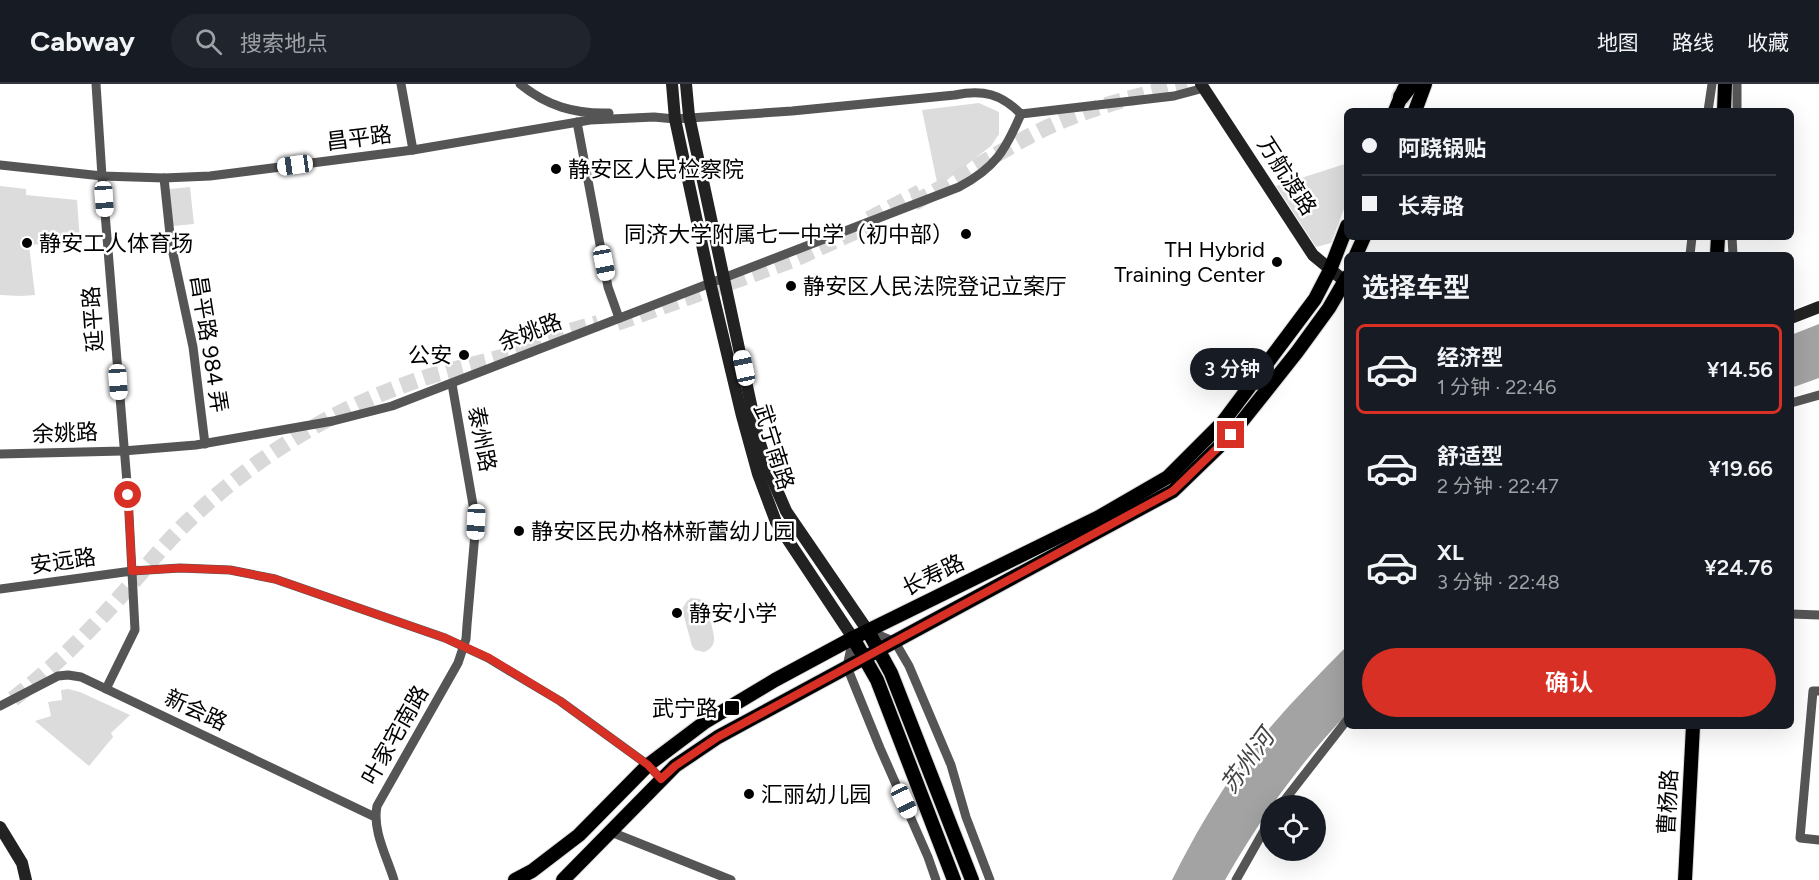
<!DOCTYPE html>
<html lang="zh">
<meta charset="utf-8">
<style>
:root{--surface:#171b24;--page:#20242c;--text:#f1f3f6;--muted:#9ea1a6;--line:#363941;--accent:#d93025}
body{margin:0;font-family:Figtree,"Noto Sans SC",sans-serif;background:var(--page);color:var(--text);height:100vh;display:flex;flex-direction:column;font-size:22px;white-space:nowrap}
*{box-sizing:border-box;margin:0}
p{font-size:20px;color:var(--muted)}
.icon{flex:none;width:33px;height:33px;fill:none;stroke:currentColor;stroke-width:2;stroke-linecap:round;stroke-linejoin:round}
.map{position:relative;flex:1;overflow:hidden}
.side{position:absolute;left:1344px;top:168px;width:450px;height:477px;display:flex;flex-direction:column;background:var(--surface);border-radius:9px;box-shadow:0 6px 24px #0002}
.side>*{flex:none}
.top-card{position:absolute;left:1344px;top:24px;width:450px;height:132px;border-radius:9px;box-shadow:0 6px 24px #0002;display:grid;align-content:center;height:132px;padding:0 18px;background:var(--surface)}
.controls{position:absolute;left:1260px;top:711px;display:grid;gap:12px}
.controls a{display:grid;place-items:center;width:66px;height:66px;border-radius:50%;background:var(--surface);box-shadow:0 6px 24px #0002;font-size:30px}
.end{position:absolute;width:27px;height:27px;margin:-14px;border:8px solid #d93025;background:#fff;box-shadow:0 0 0 3px #fff}
.from{border-radius:50%}
.bubble{position:absolute;height:42px;border-radius:21px;background:var(--surface);box-shadow:0 6px 24px #0002;font-size:20px;font-weight:600;line-height:42px;text-align:center}
.car{position:absolute;width:18px;height:36px;margin:-18px -9px;border-radius:8px;box-shadow:0 0 4px 2px #0007;background:linear-gradient(#fff 24%,#345 0 40%,#fff 0 76%,#345 0 86%,#fff 0)}
.top-card b{display:flex;align-items:center;gap:21px;height:57px;font-size:22px}
.top-card b+b{border-top:2px solid var(--line)}
.top-card i{width:15px;height:15px;background:var(--text)}
ul{padding:0;list-style:none}
li{display:flex;align-items:center;gap:18px;height:90px;margin:0 12px 9px;padding:0 6px;border:3px solid transparent;border-radius:9px}
li div{flex:1}
li b{display:block;font-size:22px}
li em{font-style:normal;font-weight:600}
li.selected{border-color:var(--accent)}
li>.icon{width:54px;height:54px;stroke-width:1.5}
h2{padding:0 18px;font-size:27px;line-height:72px}
.button{display:flex;gap:12px;margin-top:auto;padding:12px 18px}
.button a{flex:1;height:69px;border-radius:36px;background:var(--accent);color:#fff;font-size:24px;font-weight:600;line-height:69px;text-align:center}
header{display:flex;align-items:center;gap:36px;box-sizing:border-box;height:84px;padding:0 30px;background:var(--surface);border-bottom:2px solid var(--line)}
header strong{font-size:28px}
nav{display:flex;gap:33px;margin-inline-start:auto;font-size:21px}
.search{width:420px;height:54px;background:var(--page);display:flex;align-items:center;gap:15px;box-sizing:border-box;padding:0 21px;border-radius:33px;color:var(--muted);font-size:22px}
.map>svg:first-child{display:block}
.green{fill:#dcdcdc}
.water{fill:#a3a3a3}
.lines{fill:none;stroke-linecap:round;stroke-linejoin:round}
.highway-tunnel{stroke:#d9d9d9;stroke-width:16;stroke-dasharray:16 8;stroke-linecap:butt}
.primary-casing{stroke:#dbdbdb;stroke-width:16}
.highway-casing{stroke:#dbdbdb;stroke-width:20}
.street{stroke:#555;stroke-width:9}
.secondary{stroke:#222;stroke-width:12}
.primary{stroke:#000;stroke-width:14}
.highway{stroke:#000;stroke-width:16}
.route{stroke:#d93025;stroke-width:8}
.poi-dot{fill:#000;stroke:#fff;stroke-width:2}
.labels{text-anchor:middle;dominant-baseline:central;stroke-width:5;stroke-linejoin:round;paint-order:stroke}
.street-label{font-size:22px;fill:#000;stroke:#fff}
.poi-label{font-size:22px;fill:#000;stroke:#fff;text-anchor:start}
.water-label{font-size:24px;font-style:italic;fill:#444;stroke:#fff}
</style>
<header>
<strong>Cabway</strong>
<div class="search"><svg class="icon" aria-label="search" viewBox="0 0 24 24"><circle cx="10" cy="10" r="6"/><path d="M15 15l6 6"/></svg>搜索地点</div>
<nav><a>地图</a><a>路线</a><a>收藏</a></nav>
</header>
<div class="map">
<svg width="1819" height="796" viewBox="0 0 1819 796">
<rect width="100%" height="100%" fill="#fff"/>
<g class="green">
<path d="M 979,19 L 999,28 L 999,50 L 991,62 L 938,103 L 922,26 Z"/>
<path d="M 1345,80 L 1347,82 L 1347,117 L 1331,159 L 1316,163 L 1276,102 Z"/>
<path d="M 0,102 L 26,105 L 26,111 L 77,116 L 80,157 L 29,161 L 35,211 L 21,212 L 0,211 Z"/>
<path d="M 190,103 L 194,140 L 173,142 L 169,105 Z"/>
<path d="M 691,514 L 700,515 C 706,520 715,549 714,557 C 713,563 709,566 704,568 L 695,566 L 692,562 L 682,525 L 687,517 Z"/>
<path d="M 68,605 L 80,608 L 130,631 L 111,649 L 113,653 L 89,682 L 35,637 L 51,632 L 48,618 L 62,616 L 61,606 Z"/>
</g>
<g class="water">
<path d="M 1819,240 L 1819,294 L 1791,304 L 1791,251 Z"/>
<path d="M 1347,562 L 1347,630 C 1298,681 1260,735 1225,796 L 1172,796 C 1193,754 1217,712 1245,674 C 1276,634 1311,598 1347,562 Z"/>
</g>
<g class="lines">
<g class="highway-tunnel">
<path d="M 914,119 C 963,93 1008,60 1059,38 C 1100,21 1144,10 1187,0"/>
<path d="M 869,135 L 920,108"/>
<path d="M 617,239 L 793,176 L 883,135"/>
<path d="M 525,260 L 598,239"/>
<path d="M 13,615 C 52,585 86,551 118,515 C 140,491 159,466 182,443 C 253,373 340,319 437,290 C 470,281 504,273 538,263"/>
</g>
<g class="primary-casing">
<g id="primary">
<path d="M 1395,27 L 1404,5"/>
<path d="M 1415,27 L 1425,0"/>
<path d="M 1724,27 L 1725,0"/>
<path d="M 1356,171 L 1364,153"/>
<path d="M 1717,171 L 1718,153"/>
<path d="M 868,547 L 891,589 L 972,796"/>
<path d="M 853,554 L 877,596 L 954,796"/>
<path d="M 515,796 L 532,787 L 579,751 L 648,681 L 705,638 L 775,596 L 853,554 L 1099,433 L 1168,393 L 1223,338 L 1315,215 L 1330,186 L 1347,142"/>
<path d="M 563,796 L 675,682 L 718,653 L 1173,407 L 1231,351 L 1297,268 L 1329,224 L 1347,193"/>
<path d="M 1685,796 L 1693,642"/>
</g>
</g>
<g class="highway-casing">
<path id="highway" d="M 1401,13 L 1411,0"/>
</g>
<g class="street">
<path d="M 96,0 L 102,92 L 128,411 L 135,546 L 106,605"/>
<path d="M 401,0 L 413,66"/>
<path d="M 520,0 C 547,22 574,30 609,29"/>
<path d="M 1708,27 L 1712,0"/>
<path d="M 1737,27 L 1737,0"/>
<path d="M 1021,30 L 1174,12 L 1204,4"/>
<path d="M 577,38 L 608,203 L 619,234"/>
<path d="M 0,81 L 102,92 L 164,94 L 210,92 L 413,66 L 590,36 L 654,33 L 675,35 L 792,27 L 955,11 C 983,5 1001,10 1021,30"/>
<path d="M 164,94 L 171,160 L 193,263 L 205,360"/>
<path d="M 1732,153 L 1733,171"/>
<path d="M 1690,171 L 1692,153"/>
<path d="M 1791,319 L 1819,311"/>
<path d="M 0,370 L 123,367 L 196,361 L 333,337 L 392,322 L 959,103 C 995,84 1005,67 1021,30"/>
<path d="M 0,505 L 132,487 L 180,484 L 230,486 L 275,495 L 445,554 L 488,574 L 560,617 L 648,681 L 661,695"/>
<path d="M 1791,530 L 1819,531"/>
<path d="M 869,547 L 895,558 L 909,582 L 951,681 L 966,733 L 990,796"/>
<path d="M 853,554 L 847,583 L 880,664 L 928,773 L 936,796"/>
<path d="M 1819,607 L 1813,607 L 1800,754 L 1819,756"/>
<path d="M 0,622 L 58,592 L 68,591 L 81,593 L 375,733"/>
<path d="M 1280,722 L 1347,636"/>
<path d="M 611,748 L 731,796"/>
<path d="M 394,796 C 387,773 372,746 377,722 L 458,579 L 466,555 L 467,541 L 476,438 L 452,300"/>
<path d="M 1236,796 L 1270,736"/>
</g>
<g class="secondary">
<path d="M 672,0 L 675,35 L 710,198 L 742,332 L 758,390 L 776,438 L 853,554"/>
<path d="M 686,0 L 689,32 L 758,353 L 770,390 L 786,427 L 868,547"/>
<path d="M 1201,0 L 1313,171 L 1347,199"/>
<path d="M 1791,234 L 1819,223"/>
<path d="M 0,743 L 22,779 L 26,796"/>
</g>
<use href="#primary" class="primary"/>
<use href="#highway" class="highway"/>
</g>
<g class="lines">
<path class="route" d="M 128,411 L 132,487 L 180,484 L 230,486 L 275,495 L 445,554 L 489,574 L 560,617 L 648,681 L 661,695 L 675,682 L 718,653 L 1173,407 L 1231,351"/>
</g>
<g class="poi-dot">
<circle cx="556" cy="85" r="6"/>
<circle cx="966" cy="150" r="6"/>
<circle cx="27" cy="159" r="6"/>
<circle cx="1277" cy="178" r="6"/>
<circle cx="791" cy="202" r="6"/>
<circle cx="464" cy="271" r="6"/>
<circle cx="519" cy="447" r="6"/>
<circle cx="677" cy="529" r="6"/>
<rect x="724" y="616" width="16" height="16" rx="3"/>
<circle cx="749" cy="710" r="6"/>
</g>
<g class="labels">
<g class="street-label">
<text transform="translate(359 54) rotate(-7)">昌平路</text>
<text transform="translate(1287 92) rotate(57)">万航渡路</text>
<text transform="translate(93 235) rotate(-94)">延平路</text>
<text transform="translate(530 248) rotate(-21)">余姚路</text>
<text transform="translate(209 260) rotate(81)">昌平路 984 弄</text>
<text transform="translate(65 349) rotate(-2)">余姚路</text>
<text transform="translate(482 355) rotate(79)">泰州路</text>
<text transform="translate(774 363) rotate(73)">武宁南路</text>
<text transform="translate(63 477) rotate(-8)">安远路</text>
<text transform="translate(933 491) rotate(-26)">长寿路</text>
<text transform="translate(196 626) rotate(25)">新会路</text>
<text transform="translate(395 651) rotate(-60)">叶家宅南路</text>
<text transform="translate(1668 718) rotate(-87)">曹杨路</text>
</g>
<g class="poi-label">
<text x="568" y="85">静安区人民检察院</text>
<text x="954" y="150" text-anchor="end">同济大学附属七一中学（初中部）</text>
<text x="39" y="159">静安工人体育场</text>
<text x="1265" y="165" text-anchor="end">TH Hybrid<tspan x="1265" dy="25">Training Center</tspan></text>
<text x="803" y="202">静安区人民法院登记立案厅</text>
<text x="452" y="271" text-anchor="end">公安</text>
<text x="531" y="447">静安区民办格林新蕾幼儿园</text>
<text x="689" y="529">静安小学</text>
<text x="718" y="624" text-anchor="end">武宁路</text>
<text x="761" y="710">汇丽幼儿园</text>
</g>
<g class="water-label">
<text transform="translate(1247 677) rotate(-54)">苏州河</text>
</g>
</g>
</svg>
<div class="controls">
<a><svg class="icon" aria-label="locate" viewBox="0 0 24 24"><circle cx="12" cy="12" r="6"/><path d="M12 2v4M12 18v4M2 12h4M18 12h4"/></svg></a>
</div>
<i class="end from" style="left:128px;top:411px"></i>
<i class="end" style="left:1231px;top:351px"></i>
<div class="bubble" style="left:1190px;top:264px;width:84px">3 分钟</div>
<i class="car" style="left:295px;top:81px;rotate:262deg"></i>
<i class="car" style="left:104px;top:115px;rotate:176deg"></i>
<i class="car" style="left:604px;top:179px;rotate:169deg"></i>
<i class="car" style="left:744px;top:284px;rotate:348deg"></i>
<i class="car" style="left:118px;top:298px;rotate:176deg"></i>
<i class="car" style="left:476px;top:438px;rotate:183deg"></i>
<i class="car" style="left:904px;top:717px;rotate:155deg"></i>
<div class="top-card">
<b><i class="from"></i>阿跷锅贴</b>
<b><i></i>长寿路</b>
</div>
<section class="side">
<h2>选择车型</h2>
<ul>
<li class="selected"><svg class="icon" aria-label="car" viewBox="0 0 24 24"><path d="M5 17H2v-5l4-1 3-4h7l3 4 3 1v5h-3M9 17h6M6 11h13"/><circle cx="7" cy="17" r="2"/><circle cx="17" cy="17" r="2"/></svg><div><b>经济型</b><p>1 分钟 · 22:46</p></div><em>¥14.56</em></li>
<li><svg class="icon" aria-label="car" viewBox="0 0 24 24"><path d="M5 17H2v-5l4-1 3-4h7l3 4 3 1v5h-3M9 17h6M6 11h13"/><circle cx="7" cy="17" r="2"/><circle cx="17" cy="17" r="2"/></svg><div><b>舒适型</b><p>2 分钟 · 22:47</p></div><em>¥19.66</em></li>
<li><svg class="icon" aria-label="car" viewBox="0 0 24 24"><path d="M5 17H2v-5l4-1 3-4h7l3 4 3 1v5h-3M9 17h6M6 11h13"/><circle cx="7" cy="17" r="2"/><circle cx="17" cy="17" r="2"/></svg><div><b>XL</b><p>3 分钟 · 22:48</p></div><em>¥24.76</em></li>
</ul>
<div class="button"><a>确认</a></div>
</section>
</div>
